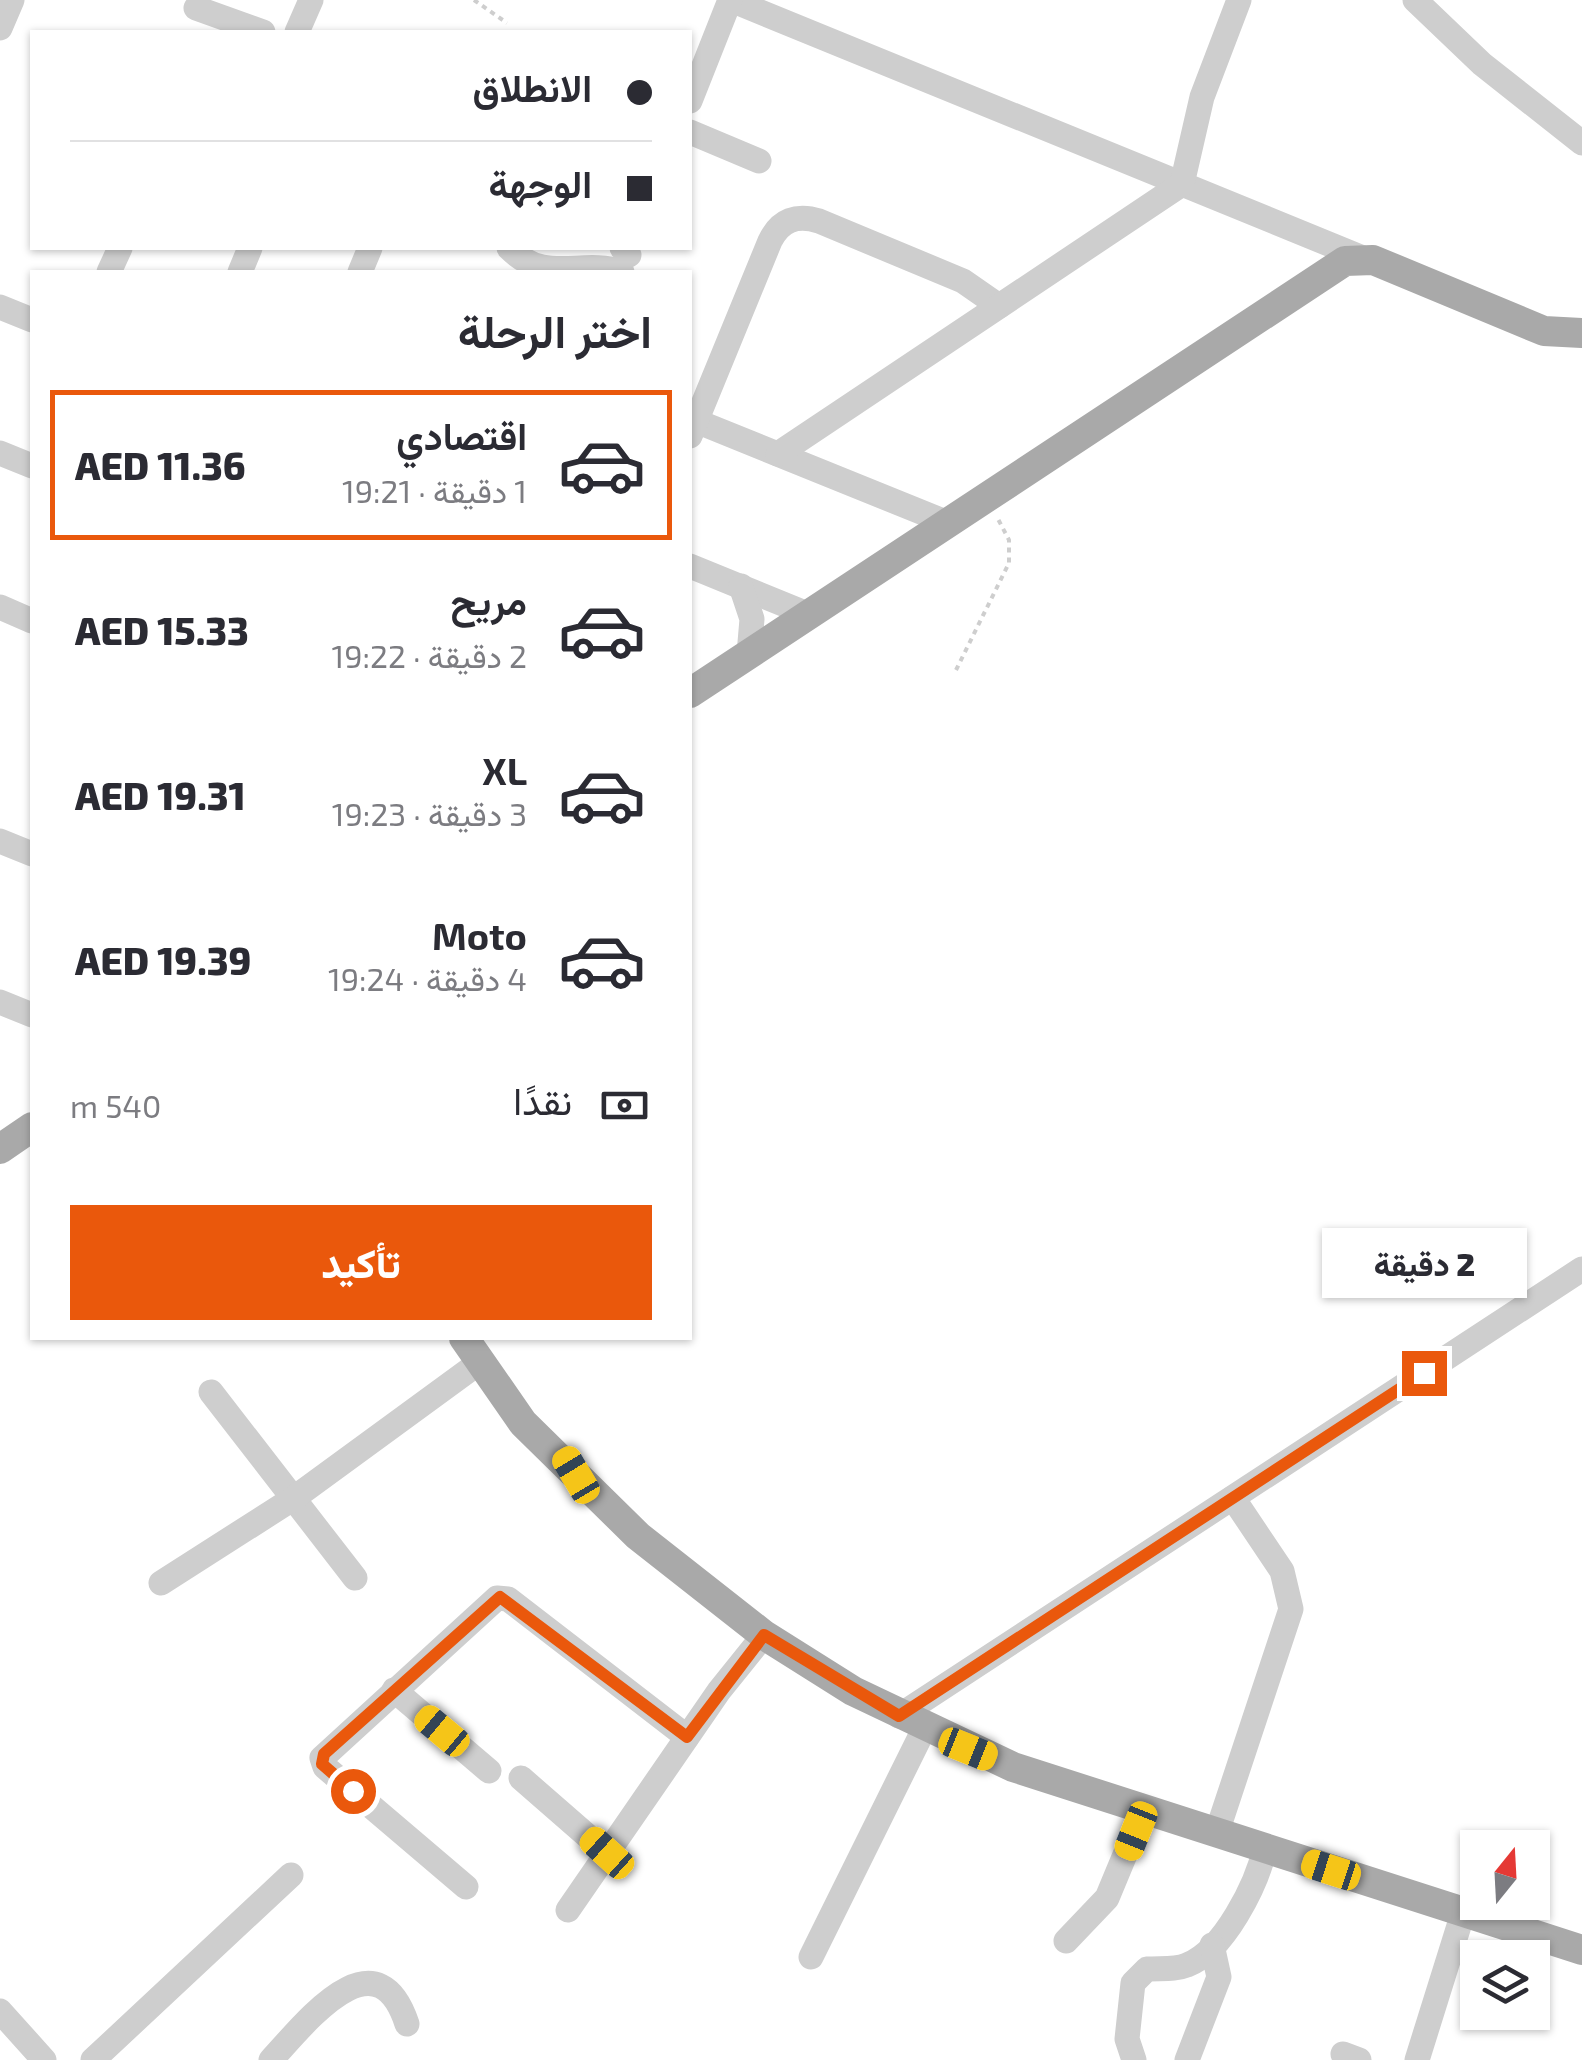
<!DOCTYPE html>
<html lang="ar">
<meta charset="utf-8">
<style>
:root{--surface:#fff;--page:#f7f7f7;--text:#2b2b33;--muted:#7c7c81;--line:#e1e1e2;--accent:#ea580c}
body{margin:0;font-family:"Exo 2",Vazirmatn,sans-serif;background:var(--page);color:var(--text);direction:rtl;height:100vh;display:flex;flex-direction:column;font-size:38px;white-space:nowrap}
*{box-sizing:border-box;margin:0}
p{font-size:32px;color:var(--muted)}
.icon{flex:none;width:55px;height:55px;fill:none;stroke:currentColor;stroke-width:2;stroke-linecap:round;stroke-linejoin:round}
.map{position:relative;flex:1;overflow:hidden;direction:ltr}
.sheet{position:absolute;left:30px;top:270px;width:662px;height:1070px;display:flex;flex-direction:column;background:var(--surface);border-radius:0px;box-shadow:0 2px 8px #0004;direction:rtl}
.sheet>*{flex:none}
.banner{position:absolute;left:30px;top:30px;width:662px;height:220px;border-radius:0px;box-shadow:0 2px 8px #0004;direction:rtl;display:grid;align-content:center;height:220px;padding:0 40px;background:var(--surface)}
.needle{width:65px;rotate:18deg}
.fabs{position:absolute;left:1460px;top:1830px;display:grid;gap:20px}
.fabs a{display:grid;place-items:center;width:90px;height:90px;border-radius:0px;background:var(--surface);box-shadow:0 2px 8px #0004;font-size:50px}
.end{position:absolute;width:45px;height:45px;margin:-22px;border:12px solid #ea580c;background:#fff;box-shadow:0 0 0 5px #fff}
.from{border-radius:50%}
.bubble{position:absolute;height:70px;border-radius:0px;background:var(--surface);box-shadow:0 2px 8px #0004;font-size:32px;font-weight:800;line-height:70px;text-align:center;direction:rtl}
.car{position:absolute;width:30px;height:60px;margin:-30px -15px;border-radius:12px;box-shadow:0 0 8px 2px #0007;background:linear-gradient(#f5c518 24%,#345 0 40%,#f5c518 0 76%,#345 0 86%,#f5c518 0)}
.banner b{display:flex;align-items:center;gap:35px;height:95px;font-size:38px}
.banner b+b{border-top:2px solid var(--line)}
.banner i{width:25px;height:25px;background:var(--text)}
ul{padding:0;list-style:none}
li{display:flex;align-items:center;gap:30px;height:150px;margin:0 20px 15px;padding:0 20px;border:5px solid transparent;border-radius:0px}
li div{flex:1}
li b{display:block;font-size:38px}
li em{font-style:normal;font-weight:800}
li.selected{border-color:var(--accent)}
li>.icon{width:90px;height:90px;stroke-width:1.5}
h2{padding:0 40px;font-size:45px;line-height:120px}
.pay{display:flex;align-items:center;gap:25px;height:110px;padding:0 40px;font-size:38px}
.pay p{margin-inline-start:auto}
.cta{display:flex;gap:20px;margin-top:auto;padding:20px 40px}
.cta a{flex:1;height:115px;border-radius:0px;background:var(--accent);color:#fff;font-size:40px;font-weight:800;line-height:115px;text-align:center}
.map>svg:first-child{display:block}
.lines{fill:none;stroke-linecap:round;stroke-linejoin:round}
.path{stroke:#cecece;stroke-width:4;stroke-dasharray:5 5;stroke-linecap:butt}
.minor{stroke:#cecece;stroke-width:25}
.major{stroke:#a9a9a9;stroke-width:30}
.route{stroke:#ea580c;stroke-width:12}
</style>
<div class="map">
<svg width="1582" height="2060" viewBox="0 0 1582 2060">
<rect width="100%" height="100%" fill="#fff"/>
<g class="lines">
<g class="path">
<path d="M 474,0 L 507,23"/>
<path d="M 956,670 L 1009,563 L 1009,540 L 998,519"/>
</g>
<g class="minor">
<path d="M 731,0 L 1363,258"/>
<path d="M 1415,0 L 1482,64 L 1582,143"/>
<path d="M 196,8 L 263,32"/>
<path d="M 0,28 L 12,0"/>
<path d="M 297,32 L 311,0"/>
<path d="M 690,101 L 730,0"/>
<path d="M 690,132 L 759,161"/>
<path d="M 509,248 C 546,285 580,258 622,272"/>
<path d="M 622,248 L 629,255"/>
<path d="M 109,272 L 120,248"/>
<path d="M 240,272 L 250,248"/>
<path d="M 360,272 L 370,248"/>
<path d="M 0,307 L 32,320"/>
<path d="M 696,421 L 948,523"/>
<path d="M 690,436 L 770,241 C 780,220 797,214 819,221 L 963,281 L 999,306"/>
<path d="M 0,453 L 32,466"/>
<path d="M 778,454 L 1182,184 L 1202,97 L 1239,0"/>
<path d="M 690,566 L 810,615"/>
<path d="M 741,586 L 752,619 L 749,654"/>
<path d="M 0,607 L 32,621"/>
<path d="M 0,841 L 32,854"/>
<path d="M 0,1002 L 32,1015"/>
<path d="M 211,1392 L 355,1578"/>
<path d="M 161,1583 L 294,1498 L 480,1362"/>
<path d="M 394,1690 L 489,1771"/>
<path d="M 899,1716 L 1582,1269"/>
<path d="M 521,1778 L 607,1853"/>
<path d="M 1217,1832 L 1291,1609 L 1282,1571 L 1233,1498"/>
<path d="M 466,1887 L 325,1767 L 322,1758 L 497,1598 L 508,1599 L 687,1737"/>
<path d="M 568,1910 L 719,1691 L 764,1635"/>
<path d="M 1066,1941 L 1107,1898 L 1144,1809"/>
<path d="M 811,1957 L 924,1729"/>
<path d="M 0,2011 L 44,2060"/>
<path d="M 1343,2054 L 1359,2060"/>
<path d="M 93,2060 L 291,1875"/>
<path d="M 271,2060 C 303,2026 376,1929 407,2024"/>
<path d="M 1134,2060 L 1127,2039 L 1133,1983 L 1147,1969 C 1161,1968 1175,1970 1187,1965 C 1224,1951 1257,1884 1265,1848"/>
<path d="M 1187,2060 L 1219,1977 L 1212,1945"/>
<path d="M 1417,2060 L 1463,1913"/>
</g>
<g class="major">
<path d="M 690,693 L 1345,261 L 1373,260 L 1544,331 L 1582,333"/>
<path d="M 0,1149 L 32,1127"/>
<path d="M 464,1338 L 523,1423 L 638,1536 L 764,1635 L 853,1691 L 1013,1767 L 1582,1950"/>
</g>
</g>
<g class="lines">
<path class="route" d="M 353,1791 L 322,1764 L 324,1754 L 500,1597 L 687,1737 L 764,1635 L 899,1716 L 1424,1373"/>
</g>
</svg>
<div class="fabs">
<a><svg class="needle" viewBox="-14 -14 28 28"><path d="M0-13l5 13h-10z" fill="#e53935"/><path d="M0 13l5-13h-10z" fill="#7c7c81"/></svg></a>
<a><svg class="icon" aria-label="layers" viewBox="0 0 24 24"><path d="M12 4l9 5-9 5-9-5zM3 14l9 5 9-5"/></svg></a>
</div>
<i class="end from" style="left:353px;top:1791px"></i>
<i class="end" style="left:1424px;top:1373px"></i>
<div class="bubble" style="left:1322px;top:1228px;width:205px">2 دقيقة</div>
<i class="car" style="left:576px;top:1475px;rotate:329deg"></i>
<i class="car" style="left:442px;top:1731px;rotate:310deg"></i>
<i class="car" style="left:968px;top:1749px;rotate:112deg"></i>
<i class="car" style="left:1136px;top:1831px;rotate:202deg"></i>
<i class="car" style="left:607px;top:1853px;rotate:312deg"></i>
<i class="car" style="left:1331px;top:1870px;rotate:288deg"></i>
<div class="banner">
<b><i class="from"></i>الانطلاق</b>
<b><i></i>الوجهة</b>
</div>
<section class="sheet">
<h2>اختر الرحلة</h2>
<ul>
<li class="selected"><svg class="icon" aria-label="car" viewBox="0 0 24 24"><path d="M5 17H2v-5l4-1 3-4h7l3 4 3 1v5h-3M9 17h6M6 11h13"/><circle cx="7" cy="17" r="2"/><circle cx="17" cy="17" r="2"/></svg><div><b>اقتصادي</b><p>1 دقيقة · 19:21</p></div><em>AED 11.36</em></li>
<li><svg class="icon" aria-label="car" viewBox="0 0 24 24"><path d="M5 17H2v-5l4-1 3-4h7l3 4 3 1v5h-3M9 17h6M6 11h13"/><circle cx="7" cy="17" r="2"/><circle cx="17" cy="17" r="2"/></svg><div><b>مريح</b><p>2 دقيقة · 19:22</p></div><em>AED 15.33</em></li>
<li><svg class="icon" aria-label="car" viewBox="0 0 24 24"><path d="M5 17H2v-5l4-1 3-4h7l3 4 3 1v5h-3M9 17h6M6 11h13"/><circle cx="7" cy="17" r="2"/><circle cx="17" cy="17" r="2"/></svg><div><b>XL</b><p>3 دقيقة · 19:23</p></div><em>AED 19.31</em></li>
<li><svg class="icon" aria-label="car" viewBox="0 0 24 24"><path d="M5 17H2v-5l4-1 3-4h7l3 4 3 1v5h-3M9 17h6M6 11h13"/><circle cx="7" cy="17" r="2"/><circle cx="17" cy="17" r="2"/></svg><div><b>Moto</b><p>4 دقيقة · 19:24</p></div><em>AED 19.39</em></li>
</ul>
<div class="pay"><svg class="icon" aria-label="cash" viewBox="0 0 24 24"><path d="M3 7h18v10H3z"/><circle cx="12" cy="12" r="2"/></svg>نقدًا<p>540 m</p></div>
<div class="cta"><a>تأكيد</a></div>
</section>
</div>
